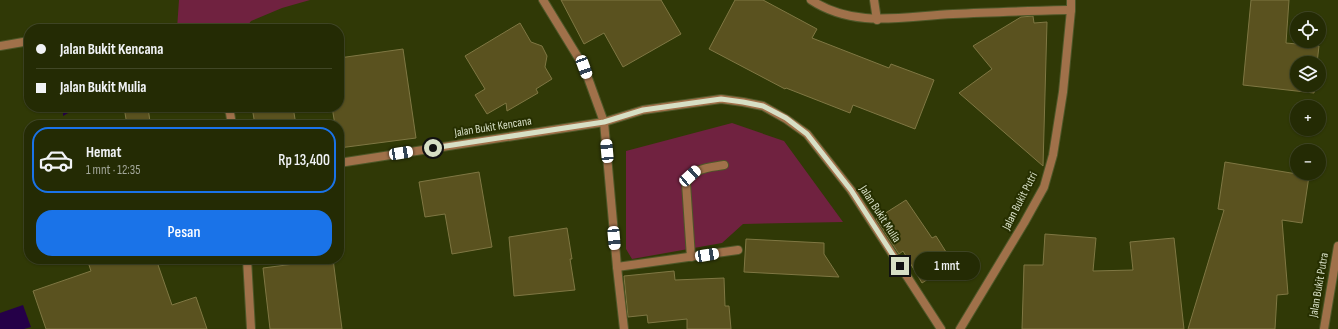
<!DOCTYPE html>
<html lang="id">
<meta charset="utf-8">
<style>
:root{--surface:#242b04;--page:#303713;--text:#f1f3f6;--muted:#a3a79a;--line:#414726;--accent:#1a73e8}
body{margin:0;font-family:"Sofia Sans Condensed",sans-serif;background:var(--page);color:var(--text);height:100vh;display:flex;flex-direction:column;font-size:15px;white-space:nowrap}
*{box-sizing:border-box;margin:0}
p{font-size:13px;color:var(--muted)}
.icon{flex:none;width:22px;height:22px;fill:none;stroke:currentColor;stroke-width:2;stroke-linecap:round;stroke-linejoin:round}
.map{position:relative;flex:1;overflow:hidden}
.panel{position:absolute;left:24px;top:120px;width:320px;height:144px;display:flex;flex-direction:column;background:var(--surface);border-radius:16px;box-shadow:0 1px 3px #0004,0 0 0 1px var(--line)}
.panel>*{flex:none}
.hud{position:absolute;left:24px;top:24px;width:320px;height:88px;border-radius:16px;box-shadow:0 1px 3px #0004,0 0 0 1px var(--line);display:grid;align-content:center;height:88px;padding:0 12px;background:var(--surface)}
.buttons{position:absolute;left:1290px;top:12px;display:grid;gap:8px}
.buttons a{display:grid;place-items:center;width:36px;height:36px;border-radius:50%;background:var(--surface);box-shadow:0 1px 3px #0004,0 0 0 1px var(--line);font-size:20px}
.end{position:absolute;width:18px;height:18px;margin:-9px;border:5px solid #d7dfc5;background:#111;box-shadow:0 0 0 2px #111}
.from{border-radius:50%}
.bubble{position:absolute;height:28px;border-radius:14px;background:var(--surface);box-shadow:0 1px 3px #0004,0 0 0 1px var(--line);font-size:13px;font-weight:600;line-height:28px;text-align:center}
.car{position:absolute;width:12px;height:24px;margin:-12px -6px;border-radius:5px;box-shadow:0 0 3px 1px #0007;background:linear-gradient(#fff 24%,#345 0 40%,#fff 0 76%,#345 0 86%,#fff 0)}
.hud b{display:flex;align-items:center;gap:14px;height:38px;font-size:15px}
.hud b+b{border-top:1px solid var(--line)}
.hud i{width:10px;height:10px;background:var(--text)}
ul{padding:7px 0 0;list-style:none}
li{display:flex;align-items:center;gap:12px;height:66px;margin:0 8px 6px;padding:0 4px;border:2px solid var(--line);border-radius:16px}
li div{flex:1}
li b{display:block;font-size:15px}
li em{font-style:normal;font-weight:600}
li.active{border-color:var(--accent)}
li>.icon{width:36px;height:36px;stroke-width:1.5}
.action{display:flex;gap:8px;margin-top:auto;padding:8px 12px}
.action a{flex:1;height:46px;border-radius:16px;background:var(--accent);color:#fff;font-size:16px;font-weight:600;line-height:46px;text-align:center}
.map>svg:first-child{display:block}
.green{fill:#702240}
.water{fill:#250048}
.building{fill:#5a521f;stroke:#7f7743}
.lines{fill:none;stroke-linecap:round;stroke-linejoin:round}
.lane-casing{stroke:#4e5728;stroke-width:10}
.street-casing{stroke:#4e5728;stroke-width:10}
.lane{stroke:#a0714a;stroke-width:8}
.street{stroke:#a0714a;stroke-width:8}
.route{stroke:#d7dfc5;stroke-width:5}
.labels{text-anchor:middle;dominant-baseline:central;stroke-width:4;stroke-linejoin:round;paint-order:stroke}
.street-label{font-size:12px;fill:#d7dfc5;stroke:#262f00}
</style>
<div class="map">
<svg width="1338" height="329" viewBox="0 0 1338 329">
<rect width="100%" height="100%" fill="#303906"/>
<g class="green">
<path d="M 179,0 L 310,0 L 282,8 L 251,21 L 245,29 L 177,29 Z"/>
<path d="M 732,123 L 784,141 L 843,222 L 743,224 L 722,243 L 632,259 L 626,249 L 626,151 Z"/>
</g>
<g class="water">
<path d="M 63,107 L 75,107 L 75,109 L 63,116 Z"/>
<path d="M 23,305 L 31,327 L 24,329 L 0,329 L 0,313 Z"/>
</g>
<g class="building">
<path d="M 561,0 L 661,0 L 681,34 L 623,67 L 604,33 L 584,44 Z"/>
<path d="M 735,0 L 763,0 L 817,29 L 812,38 L 889,68 L 891,64 L 934,80 L 915,129 L 853,105 L 850,113 L 786,88 L 785,89 L 709,49 Z"/>
<path d="M 1251,0 L 1289,0 L 1286,43 L 1319,46 L 1317,63 L 1297,63 L 1297,85 L 1315,85 L 1314,93 L 1243,85 Z"/>
<path d="M 1033,16 L 1034,23 L 1047,22 L 1043,166 L 959,93 L 992,69 L 973,46 L 1021,17 Z"/>
<path d="M 520,23 L 531,42 L 542,46 L 547,56 L 545,67 L 552,79 L 536,89 L 538,93 L 507,111 L 506,103 L 487,114 L 475,95 L 485,89 L 465,56 Z"/>
<path d="M 403,49 L 416,138 L 339,148 L 339,125 L 335,125 L 332,107 L 339,107 L 339,58 Z"/>
<path d="M 124,107 L 148,107 L 150,122 L 135,125 L 127,125 Z"/>
<path d="M 252,107 L 293,107 L 296,125 L 255,125 Z"/>
<path d="M 1225,162 L 1309,176 L 1302,223 L 1282,220 L 1288,294 L 1277,295 L 1275,329 L 1188,329 L 1224,210 L 1218,209 Z"/>
<path d="M 479,172 L 492,247 L 452,254 L 445,214 L 425,217 L 419,182 Z"/>
<path d="M 906,200 L 932,238 L 936,236 L 953,263 L 922,283 L 903,251 L 899,254 L 876,219 Z"/>
<path d="M 567,228 L 572,259 L 570,259 L 575,290 L 514,296 L 509,237 Z"/>
<path d="M 1045,234 L 1096,238 L 1093,271 L 1133,270 L 1130,242 L 1174,238 L 1184,329 L 1022,329 L 1024,265 L 1043,265 Z"/>
<path d="M 746,239 L 824,243 L 824,254 L 839,277 L 744,272 Z"/>
<path d="M 87,259 L 156,259 L 172,305 L 196,297 L 207,329 L 46,329 L 33,291 L 91,271 Z"/>
<path d="M 333,259 L 342,329 L 270,329 L 263,268 Z"/>
<path d="M 674,271 L 675,280 L 724,278 L 725,306 L 729,306 L 731,329 L 687,329 L 687,319 L 648,323 L 647,315 L 628,317 L 624,276 Z"/>
</g>
<g class="lines">
<g class="lane-casing">
<g id="lane">
<path d="M 691,257 L 686,183 C 696,167 707,168 724,165"/>
<path d="M 617,267 L 738,250"/>
</g>
</g>
<g class="street-casing">
<g id="street">
<path d="M 543,0 L 584,67 L 604,122 L 617,267 L 624,329"/>
<path d="M 811,0 C 855,29 904,16 953,14 C 992,12 1032,11 1071,10"/>
<path d="M 874,0 L 877,20"/>
<path d="M 0,46 L 29,41"/>
<path d="M 227,107 L 230,113 L 232,125"/>
<path d="M 339,163 L 604,122 L 643,110 L 721,99 L 743,102 L 763,106 L 786,119 L 807,134 L 851,190 L 941,329"/>
<path d="M 247,259 L 251,329"/>
<path d="M 960,329 L 1024,223 L 1044,187 L 1053,155 L 1063,92 L 1071,10 L 1071,0"/>
<path d="M 1324,329 L 1338,246"/>
</g>
</g>
<use href="#lane" class="lane"/>
<use href="#street" class="street"/>
</g>
<g class="lines">
<path class="route" d="M 433,148 L 604,122 L 643,110 L 721,99 L 743,102 L 763,106 L 786,118 L 807,134 L 851,190 L 900,266"/>
</g>
<g class="labels">
<g class="street-label">
<text transform="translate(493 127) rotate(-9)">Jalan Bukit Kencana</text>
<text transform="translate(1020 201) rotate(-63)">Jalan Bukit Putri</text>
<text transform="translate(880 214) rotate(57)">Jalan Bukit Mulia</text>
<text transform="translate(1319 285) rotate(-80)">Jalan Bukit Putra</text>
</g>
</g>
</svg>
<div class="buttons">
<a><svg class="icon" aria-label="locate" viewBox="0 0 24 24"><circle cx="12" cy="12" r="6"/><path d="M12 2v4M12 18v4M2 12h4M18 12h4"/></svg></a>
<a><svg class="icon" aria-label="layers" viewBox="0 0 24 24"><path d="M12 4l9 5-9 5-9-5zM3 14l9 5 9-5"/></svg></a>
<a>+</a>
<a>−</a>
</div>
<i class="end from" style="left:433px;top:148px"></i>
<i class="end" style="left:900px;top:266px"></i>
<div class="bubble" style="left:914px;top:252px;width:66px">1 mnt</div>
<i class="car" style="left:584px;top:67px;rotate:160deg"></i>
<i class="car" style="left:607px;top:151px;rotate:355deg"></i>
<i class="car" style="left:401px;top:153px;rotate:81deg"></i>
<i class="car" style="left:690px;top:176px;rotate:48deg"></i>
<i class="car" style="left:614px;top:238px;rotate:175deg"></i>
<i class="car" style="left:707px;top:255px;rotate:81deg"></i>
<div class="hud">
<b><i class="from"></i>Jalan Bukit Kencana</b>
<b><i></i>Jalan Bukit Mulia</b>
</div>
<section class="panel">
<ul>
<li class="active"><svg class="icon" aria-label="car" viewBox="0 0 24 24"><path d="M5 17H2v-5l4-1 3-4h7l3 4 3 1v5h-3M9 17h6M6 11h13"/><circle cx="7" cy="17" r="2"/><circle cx="17" cy="17" r="2"/></svg><div><b>Hemat</b><p>1 mnt · 12:35</p></div><em>Rp 13,400</em></li>
</ul>
<div class="action"><a>Pesan</a></div>
</section>
</div>
